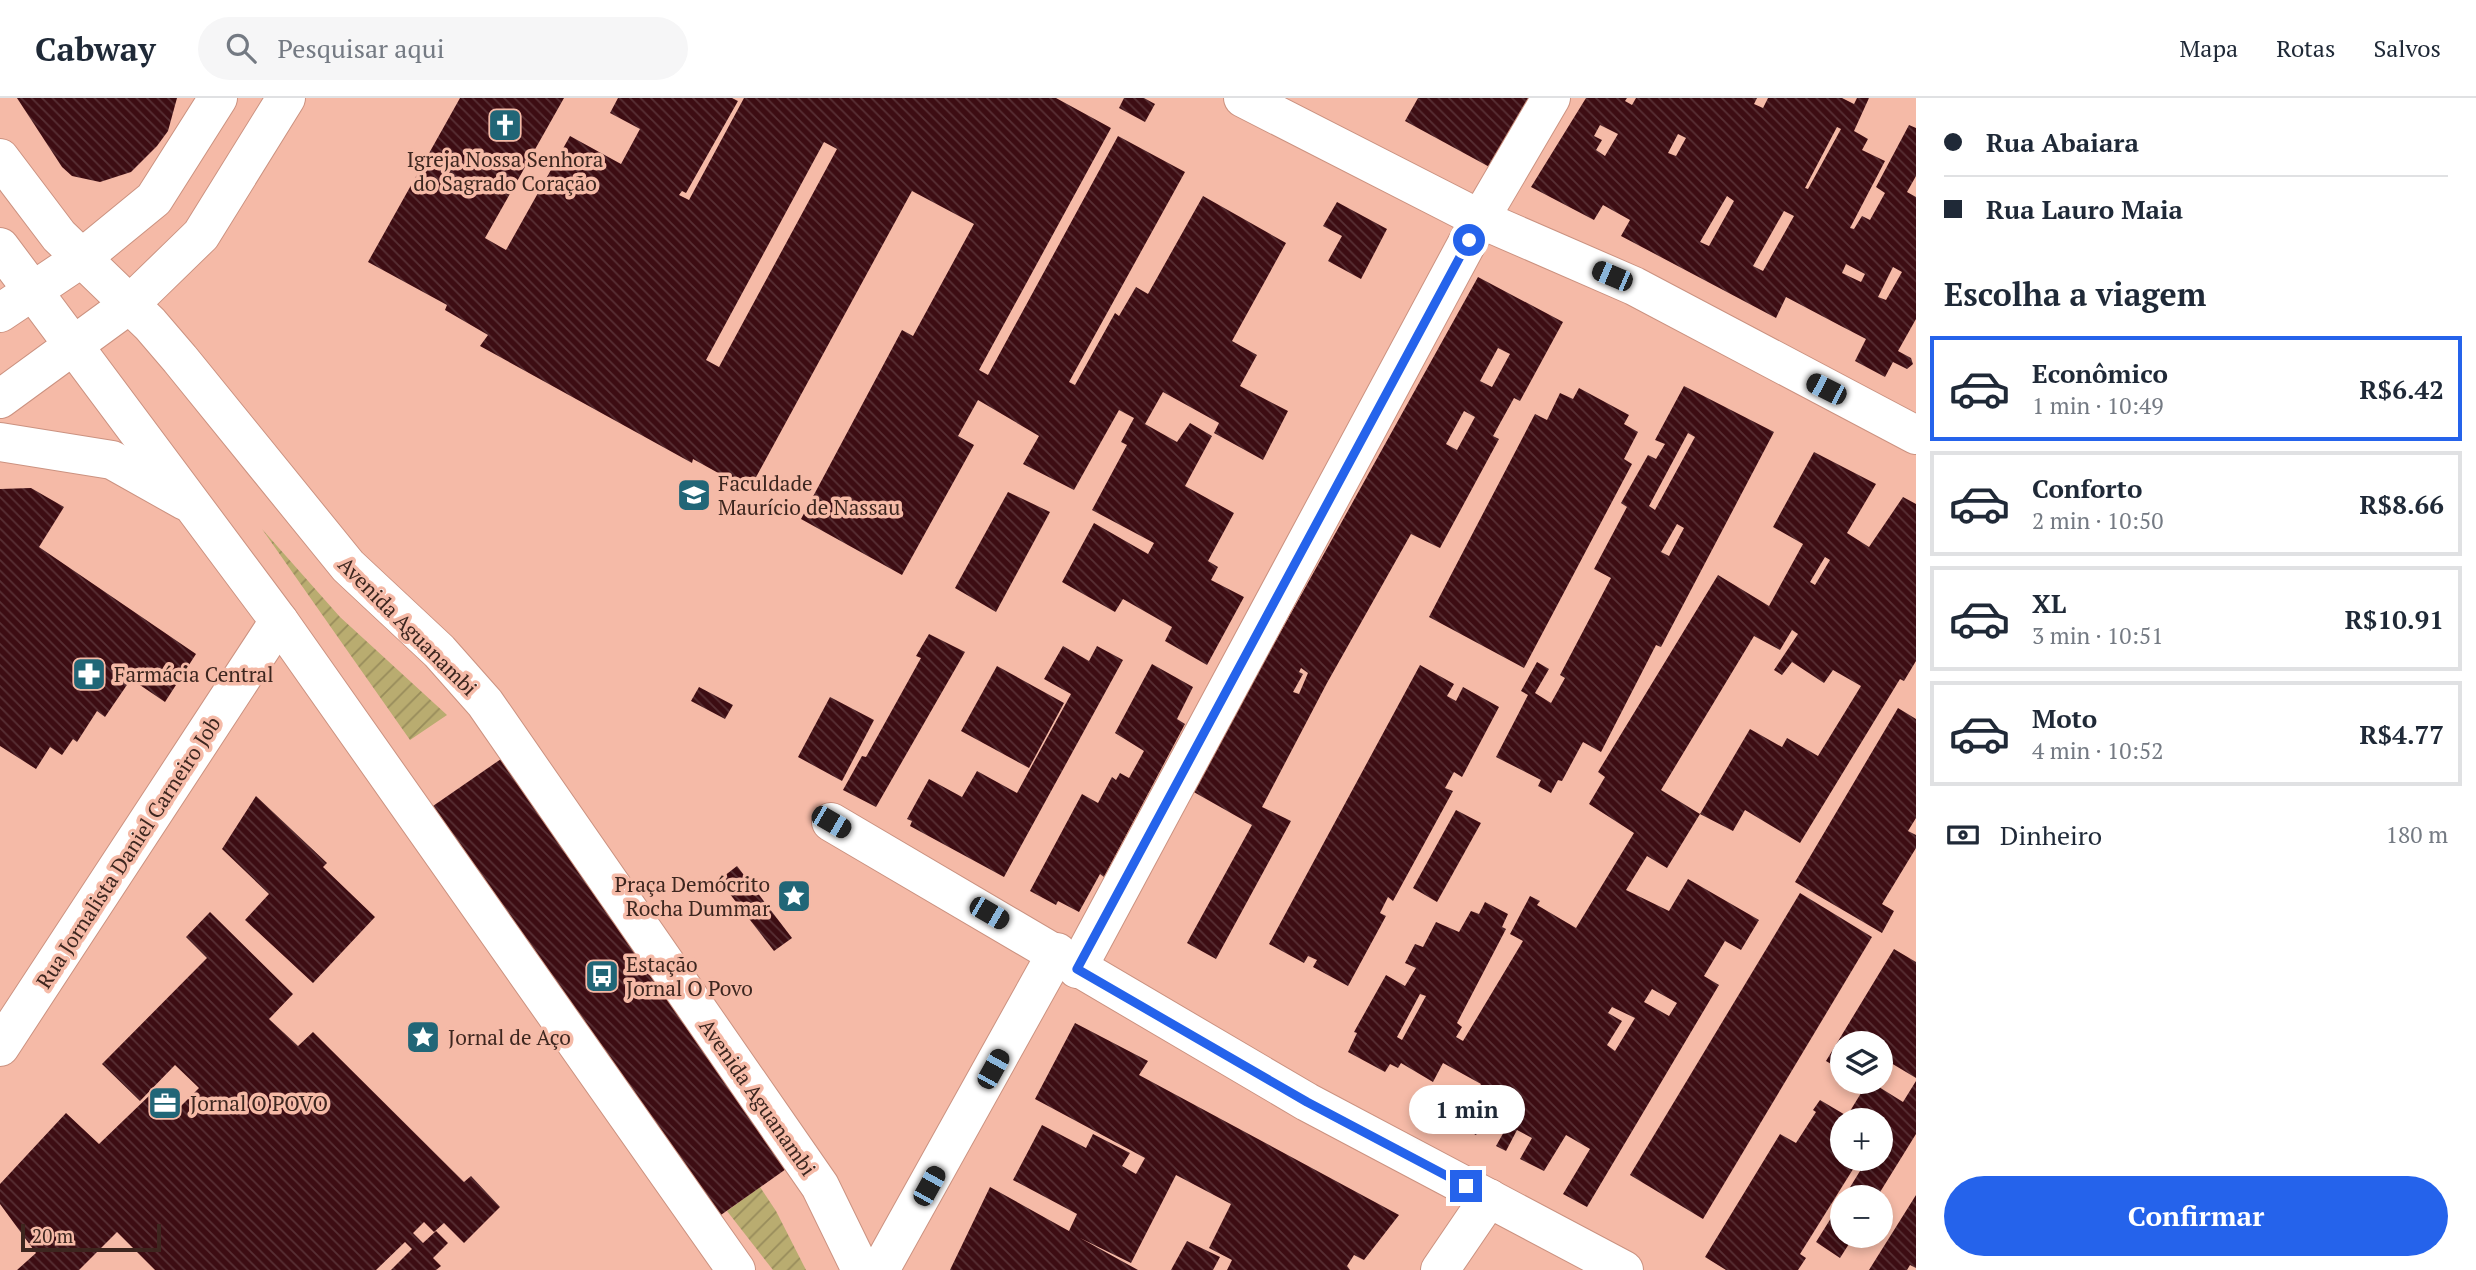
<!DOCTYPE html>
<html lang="pt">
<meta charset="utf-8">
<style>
:root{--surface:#fff;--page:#f6f6f7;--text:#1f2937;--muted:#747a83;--line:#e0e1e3;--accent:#2563eb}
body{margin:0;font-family:"PT Serif",serif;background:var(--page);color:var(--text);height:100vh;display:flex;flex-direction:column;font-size:26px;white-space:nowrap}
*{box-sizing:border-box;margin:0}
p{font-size:23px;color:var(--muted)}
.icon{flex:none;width:38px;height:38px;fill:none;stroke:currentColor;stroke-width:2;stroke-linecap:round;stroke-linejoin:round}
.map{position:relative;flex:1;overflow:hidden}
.sheet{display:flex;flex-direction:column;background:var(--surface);width:560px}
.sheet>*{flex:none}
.banner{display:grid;align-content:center;height:154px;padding:0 28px;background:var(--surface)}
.fabs{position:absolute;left:1830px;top:933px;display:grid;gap:14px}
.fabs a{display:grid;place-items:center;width:63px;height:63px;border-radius:50%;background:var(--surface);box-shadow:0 4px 10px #0003;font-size:35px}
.scale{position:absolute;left:21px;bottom:18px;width:140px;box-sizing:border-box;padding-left:7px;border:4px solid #3d261f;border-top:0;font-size:19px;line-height:24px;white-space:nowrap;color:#3d261f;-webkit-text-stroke:5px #f5baa7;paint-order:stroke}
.end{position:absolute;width:32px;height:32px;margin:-16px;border:9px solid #2563eb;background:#fff;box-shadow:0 0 0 4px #fff}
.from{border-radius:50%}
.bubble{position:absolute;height:49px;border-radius:24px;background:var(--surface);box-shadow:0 4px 10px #0003;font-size:23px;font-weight:800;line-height:49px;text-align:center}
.car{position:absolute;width:21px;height:42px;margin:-21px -10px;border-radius:9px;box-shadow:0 0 5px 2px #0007;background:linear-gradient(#222 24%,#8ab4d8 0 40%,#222 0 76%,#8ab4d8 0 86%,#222 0)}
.banner b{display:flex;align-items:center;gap:24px;height:66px;font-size:26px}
.banner b+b{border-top:2px solid var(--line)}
.banner i{width:18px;height:18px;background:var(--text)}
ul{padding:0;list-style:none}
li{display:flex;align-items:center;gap:21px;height:105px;margin:0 14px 10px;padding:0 14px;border:4px solid var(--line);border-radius:0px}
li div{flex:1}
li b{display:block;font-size:26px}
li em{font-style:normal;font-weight:800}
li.current{border-color:var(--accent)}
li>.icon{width:63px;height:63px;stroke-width:1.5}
h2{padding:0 28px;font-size:32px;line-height:84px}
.pay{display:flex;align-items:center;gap:18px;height:77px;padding:0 28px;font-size:26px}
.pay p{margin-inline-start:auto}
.button{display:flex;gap:14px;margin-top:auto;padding:14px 28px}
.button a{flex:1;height:80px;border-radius:42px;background:var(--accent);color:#fff;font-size:28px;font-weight:800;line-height:80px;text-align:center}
header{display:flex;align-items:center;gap:42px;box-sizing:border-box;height:98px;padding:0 35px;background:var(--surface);border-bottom:2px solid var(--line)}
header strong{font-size:33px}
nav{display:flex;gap:38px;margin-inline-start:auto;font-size:24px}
.search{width:490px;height:63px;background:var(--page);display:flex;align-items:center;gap:18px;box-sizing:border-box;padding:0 24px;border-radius:38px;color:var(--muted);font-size:26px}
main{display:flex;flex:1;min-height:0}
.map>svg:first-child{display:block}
.garden{fill:url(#garden-furrows)}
.building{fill:url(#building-back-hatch);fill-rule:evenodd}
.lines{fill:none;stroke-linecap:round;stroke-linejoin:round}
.street-casing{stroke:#cb9280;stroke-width:40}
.secondary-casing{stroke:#cb9280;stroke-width:40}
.primary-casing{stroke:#cb9280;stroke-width:40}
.street{stroke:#fff;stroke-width:38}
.secondary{stroke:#fff;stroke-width:38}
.primary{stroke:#fff;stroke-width:38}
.route{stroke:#2563eb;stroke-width:9}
.labels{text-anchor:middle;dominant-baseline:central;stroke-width:7;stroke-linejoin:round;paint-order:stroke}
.poi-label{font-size:21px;fill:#3d261f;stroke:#f5baa7;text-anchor:start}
.street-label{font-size:21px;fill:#3d261f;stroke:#f5baa7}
</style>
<header>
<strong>Cabway</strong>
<div class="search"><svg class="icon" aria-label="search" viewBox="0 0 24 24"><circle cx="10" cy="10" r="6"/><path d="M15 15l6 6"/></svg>Pesquisar aqui</div>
<nav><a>Mapa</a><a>Rotas</a><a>Salvos</a></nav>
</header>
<main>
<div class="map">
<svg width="1916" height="1172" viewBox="0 0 1916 1172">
<defs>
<pattern id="garden-furrows" width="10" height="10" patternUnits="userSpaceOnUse" patternTransform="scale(1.75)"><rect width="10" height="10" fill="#b9ac70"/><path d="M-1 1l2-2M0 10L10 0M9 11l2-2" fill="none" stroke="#988c5b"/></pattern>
<pattern id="building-back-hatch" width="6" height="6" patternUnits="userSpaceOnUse" patternTransform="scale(1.75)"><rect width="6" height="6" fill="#3d0d13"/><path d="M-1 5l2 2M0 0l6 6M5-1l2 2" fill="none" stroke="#583035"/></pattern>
</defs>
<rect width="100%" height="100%" fill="#f5baa7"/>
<g class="garden">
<path d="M 262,431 L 340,519 L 447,617 L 410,642 Z"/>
<path d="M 760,1089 L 776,1113 L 806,1172 L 773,1172 L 727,1113 Z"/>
</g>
<g class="building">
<path d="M 17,0 L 177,0 L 168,33 L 157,48 L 131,74 L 100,84 L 72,78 L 62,69 Z"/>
<path d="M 460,0 L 564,0 L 485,140 L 506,152 L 570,38 L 621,66 L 640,31 L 610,15 L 618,0 L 732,0 L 738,3 L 686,95 L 682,93 L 679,97 L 689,102 L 744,0 L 1056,0 L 1111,30 L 979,272 L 988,277 L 1118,38 L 1185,74 L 1069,284 L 1075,287 L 1115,215 L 1119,218 L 1136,189 L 1148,196 L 1203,98 L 1286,145 L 1232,243 L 1257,257 L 1240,288 L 1288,313 L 1263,362 L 1214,335 L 1219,325 L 1163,294 L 1145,326 L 1177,344 L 1190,325 L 1212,338 L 1185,388 L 1234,415 L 1208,463 L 1218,469 L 1211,482 L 1244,499 L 1207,567 L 1165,543 L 1172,529 L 1123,501 L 1115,514 L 1062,484 L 1094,425 L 1148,456 L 1154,445 L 1092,412 L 1127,347 L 1121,344 L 1134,320 L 1119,312 L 1074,392 L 1023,366 L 1039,338 L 978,302 L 958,338 L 974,347 L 902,477 L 801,421 L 902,232 L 913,238 L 974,126 L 912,93 L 749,392 L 693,361 L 692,365 L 480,248 L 488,237 L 445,212 L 447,207 L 368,164 ZM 824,44 L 837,51 L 719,269 L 706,262 Z"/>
<path d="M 1124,0 L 1144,0 L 1155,6 L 1145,24 L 1119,10 Z"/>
<path d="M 1418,0 L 1537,0 L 1495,72 L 1405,23 Z"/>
<path d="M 1586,0 L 1627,0 L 1625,3 L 1632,7 L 1636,0 L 1757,0 L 1754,6 L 1763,10 L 1768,0 L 1842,0 L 1854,6 L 1857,0 L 1869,0 L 1854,33 L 1868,41 L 1862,52 L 1885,63 L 1850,130 L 1854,131 L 1862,118 L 1870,122 L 1885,95 L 1876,89 L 1909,27 L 1916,30 L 1916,78 L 1907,94 L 1916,99 L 1916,221 L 1898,253 L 1911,260 L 1913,266 L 1907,271 L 1893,264 L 1885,279 L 1855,263 L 1866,241 L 1839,227 L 1786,199 L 1776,220 L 1621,138 L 1630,122 L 1603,107 L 1594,122 L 1531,89 ZM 1600,27 L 1618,36 L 1605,58 L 1596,52 L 1602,42 L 1594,38 ZM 1837,29 L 1841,31 L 1808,91 L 1805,90 ZM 1678,36 L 1686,40 L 1676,58 L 1668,55 ZM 1727,98 L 1734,103 L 1709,148 L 1700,144 ZM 1784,113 L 1794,118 L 1763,173 L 1753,168 ZM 1846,166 L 1865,176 L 1861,184 L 1842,175 ZM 1893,169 L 1902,174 L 1886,202 L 1878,199 Z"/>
<path d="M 1337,104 L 1387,131 L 1361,181 L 1328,163 L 1342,138 L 1323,128 Z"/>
<path d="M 1478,179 L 1563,224 L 1520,303 L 1514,300 L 1493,338 L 1499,341 L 1440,450 L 1411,436 L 1327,585 L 1262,709 L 1291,723 L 1216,861 L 1187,845 L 1252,727 L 1192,693 ZM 1498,250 L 1510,256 L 1492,289 L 1480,283 ZM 1464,313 L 1475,319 L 1457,352 L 1446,346 ZM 1301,570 L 1308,575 L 1299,596 L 1293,594 L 1303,576 L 1299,574 Z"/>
<path d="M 1684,288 L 1774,334 L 1661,549 L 1656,547 L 1601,654 L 1583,644 L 1562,683 L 1558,682 L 1551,695 L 1538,688 L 1541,682 L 1496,659 L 1528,597 L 1521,593 L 1537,564 L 1549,571 L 1535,595 L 1551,605 L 1565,580 L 1560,577 L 1611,480 L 1594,471 L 1627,409 L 1621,405 L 1648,357 L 1656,361 L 1665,346 L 1655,342 ZM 1688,335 L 1695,339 L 1655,412 L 1649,408 ZM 1677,426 L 1684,430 L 1669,458 L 1661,454 Z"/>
<path d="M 1579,290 L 1629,317 L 1624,326 L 1638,334 L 1624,361 L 1632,366 L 1524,570 L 1429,519 L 1535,316 L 1547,322 L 1560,295 L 1573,301 Z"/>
<path d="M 1814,354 L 1876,386 L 1847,435 L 1869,449 L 1903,399 L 1916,406 L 1916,563 L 1904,583 L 1900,581 L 1800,745 L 1745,712 L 1733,733 L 1700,716 L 1750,631 L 1782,649 L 1787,640 L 1818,658 L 1861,588 L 1833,572 L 1824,585 L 1792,564 L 1782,577 L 1774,572 L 1798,536 L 1792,532 L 1780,552 L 1754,538 L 1661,692 L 1700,716 L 1667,770 L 1647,758 L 1626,792 L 1669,813 L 1688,781 L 1759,822 L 1741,852 L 1725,843 L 1704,878 L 1719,887 L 1587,1109 L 1563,1096 L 1590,1051 L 1566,1037 L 1544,1073 L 1520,1061 L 1532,1040 L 1517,1032 L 1506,1053 L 1496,1048 L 1505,1032 L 1486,1020 L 1476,1037 L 1456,1026 L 1481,986 L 1443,965 L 1433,984 L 1401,965 L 1398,970 L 1390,966 L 1385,974 L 1348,954 L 1357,935 L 1354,934 L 1386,877 L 1405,888 L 1416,870 L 1405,865 L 1415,846 L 1423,849 L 1436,824 L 1459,834 L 1471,813 L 1479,816 L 1485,804 L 1508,816 L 1502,829 L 1506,831 L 1457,925 L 1462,929 L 1456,939 L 1463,943 L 1523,843 L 1510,836 L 1530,798 L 1540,803 L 1537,807 L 1576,830 L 1634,735 L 1589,706 L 1605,679 L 1598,674 L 1718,477 L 1769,508 L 1803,446 L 1773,429 ZM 1825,459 L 1830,462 L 1815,487 L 1810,484 ZM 1652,891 L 1677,905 L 1669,918 L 1644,904 ZM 1420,896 L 1426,898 L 1402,942 L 1397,939 ZM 1612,909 L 1635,920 L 1615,953 L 1607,947 L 1622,923 L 1608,915 Z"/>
<path d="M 31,390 L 64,409 L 39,449 L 196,556 L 165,604 L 131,581 L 105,619 L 97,613 L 77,644 L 73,641 L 62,657 L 50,649 L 36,671 L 0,648 L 0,391 Z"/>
<path d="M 1008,394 L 1050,414 L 996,514 L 955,490 Z"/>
<path d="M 929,536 L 965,554 L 876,709 L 843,692 L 862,658 L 866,659 L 921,560 L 916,558 Z"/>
<path d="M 1063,548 L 1089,563 L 1097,548 L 1123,562 L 1004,779 L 910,728 L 912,723 L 907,721 L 929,681 L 962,699 L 977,673 L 1017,695 L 1071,596 L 1044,581 Z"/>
<path d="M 1152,566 L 1193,589 L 1177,621 L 1185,626 L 1104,779 L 1100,776 L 1079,814 L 1058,803 L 1056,807 L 1030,793 L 1082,696 L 1098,705 L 1112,679 L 1116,682 L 1120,675 L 1129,680 L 1144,653 L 1115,635 Z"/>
<path d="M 1420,567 L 1454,586 L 1447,598 L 1456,603 L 1463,589 L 1499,609 L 1462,679 L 1454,674 L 1445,690 L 1453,693 L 1393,803 L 1388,799 L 1380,815 L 1386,818 L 1348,888 L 1313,869 L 1317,862 L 1308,858 L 1304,865 L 1269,846 Z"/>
<path d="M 997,568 L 1064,605 L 1029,670 L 961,633 Z"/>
<path d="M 699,589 L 733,607 L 725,621 L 691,603 Z"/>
<path d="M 830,599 L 874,622 L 842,683 L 798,659 Z"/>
<path d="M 1898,610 L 1916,621 L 1916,720 L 1908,733 L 1916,737 L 1916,750 L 1882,806 L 1894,813 L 1882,835 L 1795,784 Z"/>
<path d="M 501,661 L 786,1071 L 718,1119 L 433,708 Z"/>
<path d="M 256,698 L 327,765 L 323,769 L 375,819 L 313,885 L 245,822 L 269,796 L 222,751 Z"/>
<path d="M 1456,712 L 1481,725 L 1437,804 L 1413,790 Z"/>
<path d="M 737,768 L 792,840 L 774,853 L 719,782 Z"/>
<path d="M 1800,795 L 1872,839 L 1703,1121 L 1630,1077 Z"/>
<path d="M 210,814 L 293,896 L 269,921 L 298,948 L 313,934 L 464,1084 L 471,1078 L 500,1109 L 464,1145 L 444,1125 L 434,1134 L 424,1124 L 413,1135 L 423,1145 L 436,1133 L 448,1145 L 433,1160 L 441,1168 L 436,1172 L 391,1172 L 412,1151 L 405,1144 L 376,1172 L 155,1172 L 117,1134 L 79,1172 L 17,1172 L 36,1155 L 0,1106 L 0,1086 L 66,1015 L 99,1046 L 152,995 L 162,1002 L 167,997 L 180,1009 L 199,990 L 175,967 L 140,1003 L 102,966 L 207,860 L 186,839 Z"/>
<path d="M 1894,851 L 1916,864 L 1916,980 L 1881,959 L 1881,945 L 1843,945 L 1843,973 L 1826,963 Z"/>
<path d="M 1075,925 L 1148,963 L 1139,977 L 1399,1117 L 1364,1162 L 1354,1157 L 1347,1168 L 1350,1172 L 1227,1172 L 1232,1162 L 1209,1150 L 1231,1106 L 1176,1077 L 1131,1165 L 1080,1140 L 1138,1172 L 950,1172 L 990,1089 L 1069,1133 L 1077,1116 L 1013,1082 L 1042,1027 L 1086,1050 L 1093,1036 L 1130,1055 L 1122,1068 L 1136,1076 L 1145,1060 L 1035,1001 Z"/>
<path d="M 1916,983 L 1916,1036 L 1877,1099 L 1844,1099 L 1868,1060 L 1881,1060 L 1881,1022 L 1843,1022 L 1843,1060 L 1860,1060 L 1800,1156 L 1806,1160 L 1798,1172 L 1726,1172 L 1705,1159 L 1780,1036 L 1796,1045 L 1816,1014 L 1813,1012 L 1820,1002 L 1847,1018 L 1866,987 L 1859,984 L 1871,984 L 1903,1004 Z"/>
<path d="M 1916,1097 L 1916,1170 L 1910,1167 L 1907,1172 L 1869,1172 Z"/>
<path d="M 1843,1101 L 1843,1138 L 1854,1138 L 1840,1160 L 1816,1144 Z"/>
<path d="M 1187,1143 L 1220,1159 L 1213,1172 L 1171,1172 Z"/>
</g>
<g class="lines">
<g class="street-casing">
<g id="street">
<path d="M 831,724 L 1307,1004 L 1624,1172"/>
<path d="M 1077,871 L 1480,121 L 1551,0"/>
<path d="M 0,949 L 279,523"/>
<path d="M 880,1172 L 1057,854"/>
<path d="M 1440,1172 L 1489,1100"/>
</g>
</g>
<g class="secondary-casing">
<g id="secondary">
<path d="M 1243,0 L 1480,121 L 1634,188 L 1916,337"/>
<path d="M 82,160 L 154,101 L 218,0"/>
</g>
</g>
<g class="primary-casing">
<g id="primary">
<path d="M 0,60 L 59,138 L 150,226 L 180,261 L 348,468 L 439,553 L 485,605 L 820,1088 L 861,1172"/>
<path d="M 0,149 L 279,523 L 736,1172"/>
<path d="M 0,215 L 82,160"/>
<path d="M 0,301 L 130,206 L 201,137 L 286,0"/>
<path d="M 0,344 L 112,362 L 185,403"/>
</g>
</g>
<use href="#street" class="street"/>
<use href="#secondary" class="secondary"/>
<use href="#primary" class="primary"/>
</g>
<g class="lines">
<path class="route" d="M 1466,1088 L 1307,1004 L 1077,871 L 1469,142"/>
</g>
<defs>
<g id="church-square" transform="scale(1.75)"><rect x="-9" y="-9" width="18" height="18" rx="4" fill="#216677" stroke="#f5baa7"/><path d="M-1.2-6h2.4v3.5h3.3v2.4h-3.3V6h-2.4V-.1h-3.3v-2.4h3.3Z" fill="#fff"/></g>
<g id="university-square" transform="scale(1.75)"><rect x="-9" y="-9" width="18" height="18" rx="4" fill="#216677" stroke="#f5baa7"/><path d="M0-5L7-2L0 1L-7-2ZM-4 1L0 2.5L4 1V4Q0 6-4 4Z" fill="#fff"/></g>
<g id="pharmacy-square" transform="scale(1.75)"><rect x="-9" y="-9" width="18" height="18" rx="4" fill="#216677" stroke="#f5baa7"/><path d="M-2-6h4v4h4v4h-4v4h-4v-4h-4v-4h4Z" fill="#fff"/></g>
<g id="sight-square" transform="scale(1.75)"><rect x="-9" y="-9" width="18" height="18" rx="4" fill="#216677" stroke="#f5baa7"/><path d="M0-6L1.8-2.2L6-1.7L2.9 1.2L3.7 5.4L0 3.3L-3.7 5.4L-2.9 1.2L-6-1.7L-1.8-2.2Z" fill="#fff"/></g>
<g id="bus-square" transform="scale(1.75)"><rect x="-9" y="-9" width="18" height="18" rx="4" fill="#216677" stroke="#f5baa7"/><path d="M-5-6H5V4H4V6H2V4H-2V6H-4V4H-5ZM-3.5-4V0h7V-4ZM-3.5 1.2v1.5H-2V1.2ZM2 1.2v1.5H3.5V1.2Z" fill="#fff"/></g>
<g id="office-square" transform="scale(1.75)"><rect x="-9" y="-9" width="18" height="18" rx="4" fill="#216677" stroke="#f5baa7"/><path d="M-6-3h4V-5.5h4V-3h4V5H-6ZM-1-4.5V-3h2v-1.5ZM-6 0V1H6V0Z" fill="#fff"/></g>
</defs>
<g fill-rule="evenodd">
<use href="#church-square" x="505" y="27"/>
<use href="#university-square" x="694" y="397"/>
<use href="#pharmacy-square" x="89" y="576"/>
<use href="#sight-square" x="794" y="798"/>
<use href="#bus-square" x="602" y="878"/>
<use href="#sight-square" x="423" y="939"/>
<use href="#office-square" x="165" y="1005"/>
</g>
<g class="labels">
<g class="poi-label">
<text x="505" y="61" text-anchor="middle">Igreja Nossa Senhora<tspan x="505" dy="24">do Sagrado Coração</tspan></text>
<text x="718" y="385">Faculdade<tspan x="718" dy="24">Maurício de Nassau</tspan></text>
<text x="114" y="576">Farmácia Central</text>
<text x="770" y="786" text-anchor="end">Praça Demócrito<tspan x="770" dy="24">Rocha Dummar</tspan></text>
<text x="626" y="866">Estação<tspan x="626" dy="24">Jornal O Povo</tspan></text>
<text x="448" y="939">Jornal de Aço</text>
<text x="190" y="1005">Jornal O POVO</text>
</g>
<g class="street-label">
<text transform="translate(408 528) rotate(45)">Avenida Aguanambi</text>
<text transform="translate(128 754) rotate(-57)">Rua Jornalista Daniel Carneiro Job</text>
<text transform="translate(758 999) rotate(55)">Avenida Aguanambi</text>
</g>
</g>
</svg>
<div class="fabs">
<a><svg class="icon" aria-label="layers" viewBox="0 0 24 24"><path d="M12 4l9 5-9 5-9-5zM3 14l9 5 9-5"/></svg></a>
<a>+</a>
<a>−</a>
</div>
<div class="scale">20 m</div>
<i class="end from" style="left:1469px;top:142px"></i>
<i class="end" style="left:1466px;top:1088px"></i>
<div class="bubble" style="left:1409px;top:987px;width:116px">1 min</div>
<i class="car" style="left:1612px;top:178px;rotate:293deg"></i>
<i class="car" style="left:1826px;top:291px;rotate:297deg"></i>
<i class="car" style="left:831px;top:724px;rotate:120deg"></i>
<i class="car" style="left:989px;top:815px;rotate:120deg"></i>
<i class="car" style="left:993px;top:971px;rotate:29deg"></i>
<i class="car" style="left:929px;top:1088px;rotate:29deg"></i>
</div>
<section class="sheet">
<div class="banner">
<b><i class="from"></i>Rua Abaiara</b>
<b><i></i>Rua Lauro Maia</b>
</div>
<h2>Escolha a viagem</h2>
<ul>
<li class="current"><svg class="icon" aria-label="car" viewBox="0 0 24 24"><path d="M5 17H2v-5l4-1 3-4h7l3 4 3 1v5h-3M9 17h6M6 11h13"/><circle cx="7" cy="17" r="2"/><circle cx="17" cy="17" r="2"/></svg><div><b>Econômico</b><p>1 min · 10:49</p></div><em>R$6.42</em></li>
<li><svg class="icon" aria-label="car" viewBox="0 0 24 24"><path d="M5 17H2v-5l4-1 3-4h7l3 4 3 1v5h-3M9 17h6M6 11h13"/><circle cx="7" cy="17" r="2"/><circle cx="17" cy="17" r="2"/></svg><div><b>Conforto</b><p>2 min · 10:50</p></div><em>R$8.66</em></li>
<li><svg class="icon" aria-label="car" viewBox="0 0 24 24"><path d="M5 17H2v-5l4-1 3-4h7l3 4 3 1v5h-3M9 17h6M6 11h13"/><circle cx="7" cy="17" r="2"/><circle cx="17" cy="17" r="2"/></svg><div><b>XL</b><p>3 min · 10:51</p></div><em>R$10.91</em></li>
<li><svg class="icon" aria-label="car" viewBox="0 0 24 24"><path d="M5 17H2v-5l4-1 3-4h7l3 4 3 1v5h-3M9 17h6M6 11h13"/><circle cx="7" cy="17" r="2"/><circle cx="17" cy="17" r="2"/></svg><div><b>Moto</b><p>4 min · 10:52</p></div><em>R$4.77</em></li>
</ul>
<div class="pay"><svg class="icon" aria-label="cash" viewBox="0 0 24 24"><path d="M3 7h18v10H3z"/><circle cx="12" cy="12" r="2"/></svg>Dinheiro<p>180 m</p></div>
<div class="button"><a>Confirmar</a></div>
</section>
</main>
